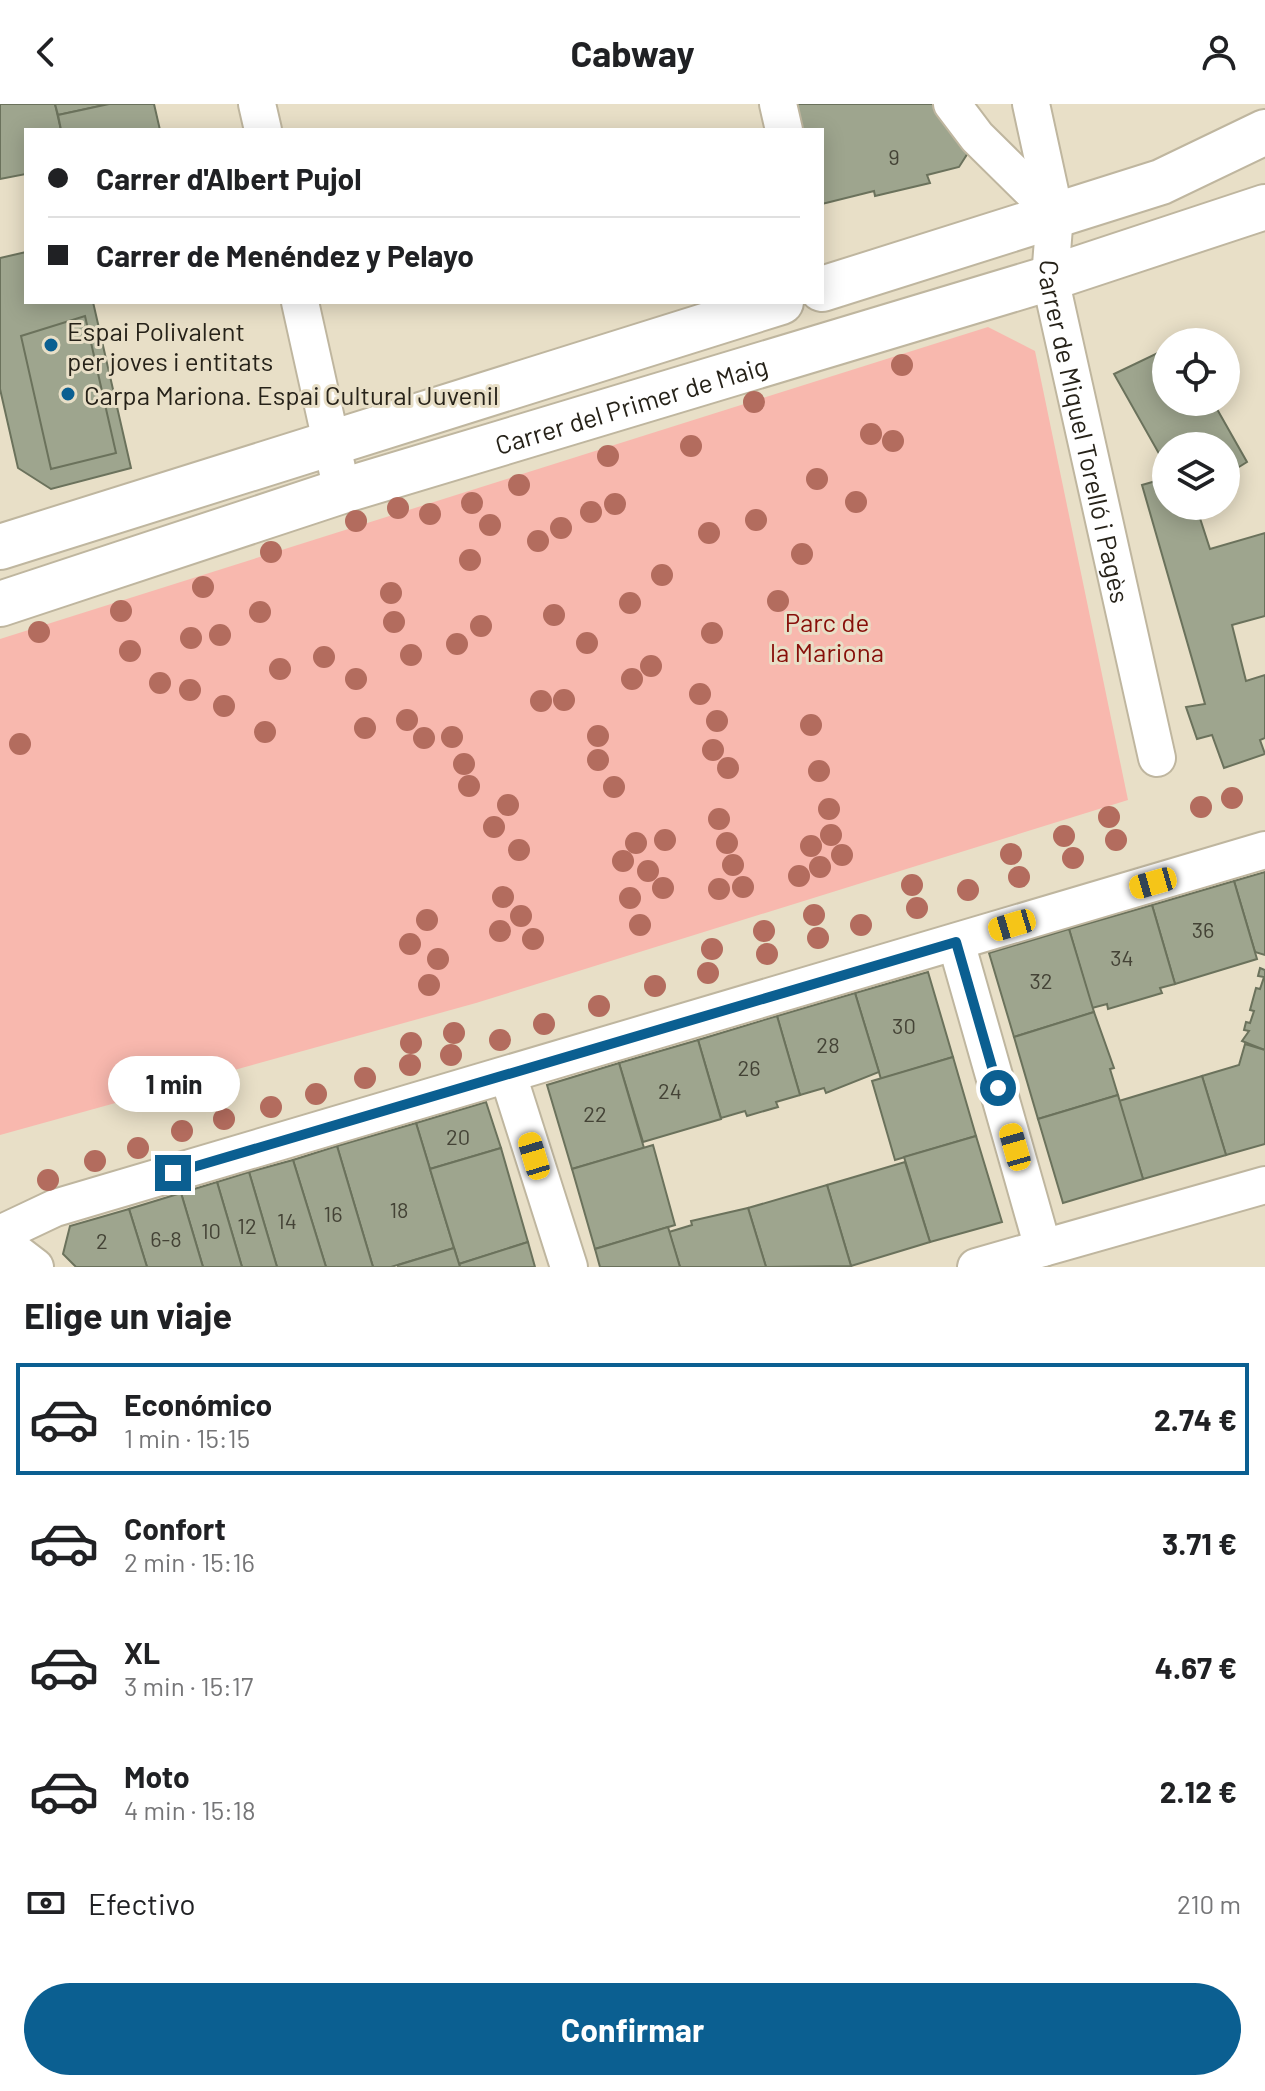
<!DOCTYPE html>
<html lang="es">
<meta charset="utf-8">
<style>
:root{--surface:#fff;--page:#f6f6f6;--text:#202124;--muted:#757577;--line:#e0e0e0;--accent:#0b5f91}
body{margin:0;font-family:Barlow,sans-serif;background:var(--page);color:var(--text);height:100vh;display:flex;flex-direction:column;font-size:30px;white-space:nowrap}
*{box-sizing:border-box;margin:0}
p{font-size:26px;color:var(--muted)}
.icon{flex:none;width:44px;height:44px;fill:none;stroke:currentColor;stroke-width:2;stroke-linecap:round;stroke-linejoin:round}
.map{position:relative;height:1163px;overflow:hidden}
.drawer{display:flex;flex-direction:column;background:var(--surface);flex:1}
.drawer>*{flex:none}
.guide{position:absolute;left:24px;top:24px;width:800px;height:176px;border-radius:0px;box-shadow:0 4px 20px #0003;display:grid;align-content:center;height:176px;padding:0 24px;background:var(--surface)}
.buttons{position:absolute;left:1152px;top:224px;display:grid;gap:16px}
.buttons a{display:grid;place-items:center;width:88px;height:88px;border-radius:50%;background:var(--surface);box-shadow:0 4px 20px #0003;font-size:40px}
.end{position:absolute;width:36px;height:36px;margin:-18px;border:10px solid #0b5f91;background:#fff;box-shadow:0 0 0 4px #fff}
.from{border-radius:50%}
.bubble{position:absolute;height:56px;border-radius:28px;background:var(--surface);box-shadow:0 4px 20px #0003;font-size:26px;font-weight:700;line-height:56px;text-align:center}
.car{position:absolute;width:24px;height:48px;margin:-24px -12px;border-radius:10px;box-shadow:0 0 6px 2px #0007;background:linear-gradient(#f5c518 24%,#345 0 40%,#f5c518 0 76%,#345 0 86%,#f5c518 0)}
.guide b{display:flex;align-items:center;gap:28px;height:76px;font-size:30px}
.guide b+b{border-top:2px solid var(--line)}
.guide i{width:20px;height:20px;background:var(--text)}
ul{padding:0;list-style:none}
li{display:flex;align-items:center;gap:24px;height:112px;margin:0 16px 12px;padding:0 8px;border:4px solid transparent;border-radius:0px}
li div{flex:1}
li b{display:block;font-size:30px}
li em{font-style:normal;font-weight:700}
li.current{border-color:var(--accent)}
li>.icon{width:72px;height:72px;stroke-width:1.5}
h2{padding:0 24px;font-size:36px;line-height:96px}
.pay{display:flex;align-items:center;gap:20px;height:88px;padding:0 24px;font-size:30px}
.pay p{margin-inline-start:auto}
.button{display:flex;gap:16px;margin-top:auto;padding:16px 24px}
.button a{flex:1;height:92px;border-radius:48px;background:var(--accent);color:#fff;font-size:32px;font-weight:700;line-height:92px;text-align:center}
header{display:flex;justify-content:space-between;align-items:center;height:104px;padding:0 24px;background:var(--surface);font-size:36px;font-weight:700}
.map>svg:first-child{display:block}
.green{fill:#f8b8ae}
.building{fill:#9ea58e;stroke:#6b725c;stroke-width:2}
.lines{fill:none;stroke-linecap:round;stroke-linejoin:round}
.street-casing{stroke:#bfb69f;stroke-width:40}
.secondary-casing{stroke:#bfb69f;stroke-width:48}
.street{stroke:#fff;stroke-width:36}
.secondary{stroke:#fff;stroke-width:44}
.tree{fill:#b36c5e}
.route{stroke:#0b5f91;stroke-width:10}
.poi-dot{fill:#0b5f91;stroke:#e8dfc7;stroke-width:3}
.labels{text-anchor:middle;dominant-baseline:central;stroke-width:6;stroke-linejoin:round;paint-order:stroke}
.number-label{font-size:22px;fill:#444336}
.poi-label{font-size:26px;fill:#262219;stroke:#e8dfc7;text-anchor:start}
.street-label{font-size:26px;fill:#262219;stroke:#e8dfc7}
.park-label{font-size:26px;fill:#870e09;stroke:#e8dfc7}
</style>
<header><svg class="icon" aria-label="back" viewBox="0 0 24 24"><path d="M15 5l-7 7 7 7"/></svg>Cabway<svg class="icon" aria-label="person" viewBox="0 0 24 24"><circle cx="12" cy="8" r="4"/><path d="M4 21q1-7 8-7t8 7"/></svg></header>
<div class="map">
<svg width="1265" height="1163" viewBox="0 0 1265 1163">
<rect width="100%" height="100%" fill="#e8dfc7"/>
<path class="green" d="M 988,223 L 1035,247 L 1128,696 L 476,899 L 0,1031 L 0,535 Z"/>
<g class="building">
<path d="M 0,0 L 55,0 L 61,26 L 26,26 L 26,70 L 0,75 Z"/>
<path d="M 55,0 L 109,0 L 58,11 Z"/>
<path d="M 109,0 L 154,0 L 160,26 L 61,26 L 58,11 Z"/>
<path d="M 788,0 L 937,0 L 973,41 L 959,63 L 927,71 L 930,79 L 875,92 L 874,87 L 822,100 L 822,26 L 795,26 Z"/>
<path d="M 26,148 L 26,198 L 93,198 L 131,364 L 51,385 L 18,364 L 0,285 L 0,154 Z"/>
<path d="M 85,212 L 116,349 L 51,365 L 21,232 Z"/>
<path d="M 1166,245 L 1166,298 L 1213,298 L 1247,358 L 1226,371 L 1226,342 L 1166,342 L 1166,362 L 1114,270 Z"/>
<path d="M 1166,374 L 1166,402 L 1196,402 L 1210,445 L 1265,429 L 1265,512 L 1232,521 L 1246,577 L 1265,571 L 1265,634 L 1260,636 L 1265,650 L 1224,664 L 1212,631 L 1197,635 L 1186,603 L 1205,600 L 1142,381 Z"/>
<path d="M 1265,768 L 1265,851 L 1255,848 L 1234,777 Z"/>
<path d="M 1234,777 L 1257,855 L 1175,880 L 1152,801 Z"/>
<path d="M 1152,801 L 1175,880 L 1160,884 L 1162,889 L 1108,905 L 1107,900 L 1092,904 L 1069,825 Z"/>
<path d="M 1069,825 L 1094,908 L 1014,933 L 989,849 Z"/>
<path d="M 1260,864 L 1265,866 L 1265,946 L 1242,937 L 1249,927 L 1244,926 L 1246,918 L 1250,919 L 1254,907 L 1250,906 L 1256,884 L 1260,885 L 1264,873 L 1258,872 Z"/>
<path d="M 928,868 L 953,953 L 881,975 L 855,889 Z"/>
<path d="M 855,889 L 879,968 L 826,989 L 824,984 L 800,991 L 777,912 Z"/>
<path d="M 1094,908 L 1114,964 L 1110,965 L 1118,991 L 1038,1015 L 1014,933 Z"/>
<path d="M 777,912 L 800,991 L 776,998 L 778,1003 L 747,1012 L 745,1007 L 721,1014 L 698,936 Z"/>
<path d="M 698,936 L 721,1015 L 643,1038 L 619,959 Z"/>
<path d="M 1245,940 L 1265,946 L 1265,1040 L 1226,1051 L 1202,972 L 1239,961 Z"/>
<path d="M 953,953 L 976,1032 L 895,1056 L 872,977 Z"/>
<path d="M 619,959 L 644,1044 L 572,1065 L 547,981 Z"/>
<path d="M 1202,972 L 1226,1051 L 1143,1075 L 1119,997 Z"/>
<path d="M 1118,991 L 1143,1075 L 1063,1099 L 1038,1015 Z"/>
<path d="M 486,998 L 501,1044 L 430,1065 L 416,1019 Z"/>
<path d="M 416,1019 L 454,1144 L 391,1163 L 373,1163 L 337,1042 Z"/>
<path d="M 976,1032 L 1002,1118 L 930,1138 L 904,1053 Z"/>
<path d="M 653,1041 L 675,1121 L 595,1145 L 572,1065 Z"/>
<path d="M 337,1042 L 373,1163 L 326,1163 L 293,1056 Z"/>
<path d="M 501,1044 L 528,1138 L 459,1160 L 430,1065 Z"/>
<path d="M 293,1056 L 326,1163 L 277,1163 L 249,1068 Z"/>
<path d="M 905,1058 L 930,1138 L 851,1162 L 827,1081 Z"/>
<path d="M 249,1068 L 277,1163 L 242,1163 L 217,1078 Z"/>
<path d="M 217,1078 L 242,1163 L 203,1163 L 181,1089 Z"/>
<path d="M 827,1081 L 851,1162 L 766,1163 L 748,1104 Z"/>
<path d="M 181,1089 L 203,1163 L 147,1163 L 129,1105 Z"/>
<path d="M 748,1104 L 766,1163 L 680,1163 L 669,1128 L 692,1121 L 691,1117 Z"/>
<path d="M 129,1105 L 147,1163 L 76,1163 L 63,1150 L 70,1122 Z"/>
<path d="M 668,1123 L 680,1163 L 600,1163 L 595,1145 Z"/>
<path d="M 528,1138 L 535,1163 L 460,1163 L 459,1160 Z"/>
<path d="M 454,1144 L 460,1163 L 398,1163 L 398,1161 Z"/>
</g>
<g class="lines">
<g class="street-casing">
<g id="street">
<path d="M 257,0 L 263,26"/>
<path d="M 778,0 L 784,26"/>
<path d="M 952,0 L 977,33 L 1054,109"/>
<path id="s1" d="M 1031,0 L 1055,110 L 1050,174 L 1157,654"/>
<path d="M 300,198 L 342,387"/>
<path d="M 956,838 L 1043,1144"/>
<path d="M 508,971 L 569,1163"/>
<path d="M 0,1130 L 55,1104 L 1265,746"/>
<path d="M 0,1144 L 18,1150 L 35,1163"/>
<path d="M 976,1163 L 1265,1081"/>
</g>
</g>
<g class="secondary-casing">
<g id="secondary">
<path d="M 822,185 L 1161,78 L 1265,28"/>
<path d="M 0,443 L 781,198"/>
<path id="s2" d="M 0,500 L 342,387 L 1050,174 L 1265,103"/>
</g>
</g>
<use href="#street" class="street"/>
<use href="#secondary" class="secondary"/>
</g>
<g class="tree">
<circle cx="902" cy="261" r="11"/>
<circle cx="754" cy="298" r="11"/>
<circle cx="871" cy="330" r="11"/>
<circle cx="893" cy="337" r="11"/>
<circle cx="691" cy="342" r="11"/>
<circle cx="608" cy="352" r="11"/>
<circle cx="817" cy="375" r="11"/>
<circle cx="519" cy="381" r="11"/>
<circle cx="856" cy="398" r="11"/>
<circle cx="472" cy="399" r="11"/>
<circle cx="615" cy="400" r="11"/>
<circle cx="398" cy="404" r="11"/>
<circle cx="591" cy="408" r="11"/>
<circle cx="430" cy="410" r="11"/>
<circle cx="756" cy="416" r="11"/>
<circle cx="356" cy="417" r="11"/>
<circle cx="490" cy="421" r="11"/>
<circle cx="561" cy="424" r="11"/>
<circle cx="709" cy="429" r="11"/>
<circle cx="538" cy="437" r="11"/>
<circle cx="271" cy="448" r="11"/>
<circle cx="802" cy="450" r="11"/>
<circle cx="470" cy="456" r="11"/>
<circle cx="662" cy="471" r="11"/>
<circle cx="203" cy="483" r="11"/>
<circle cx="391" cy="489" r="11"/>
<circle cx="778" cy="497" r="11"/>
<circle cx="630" cy="499" r="11"/>
<circle cx="121" cy="507" r="11"/>
<circle cx="260" cy="508" r="11"/>
<circle cx="554" cy="511" r="11"/>
<circle cx="394" cy="518" r="11"/>
<circle cx="481" cy="522" r="11"/>
<circle cx="39" cy="528" r="11"/>
<circle cx="712" cy="529" r="11"/>
<circle cx="220" cy="531" r="11"/>
<circle cx="191" cy="534" r="11"/>
<circle cx="587" cy="539" r="11"/>
<circle cx="457" cy="540" r="11"/>
<circle cx="130" cy="547" r="11"/>
<circle cx="411" cy="551" r="11"/>
<circle cx="324" cy="553" r="11"/>
<circle cx="651" cy="562" r="11"/>
<circle cx="280" cy="565" r="11"/>
<circle cx="356" cy="575" r="11"/>
<circle cx="632" cy="575" r="11"/>
<circle cx="160" cy="579" r="11"/>
<circle cx="190" cy="586" r="11"/>
<circle cx="700" cy="590" r="11"/>
<circle cx="564" cy="596" r="11"/>
<circle cx="541" cy="597" r="11"/>
<circle cx="224" cy="602" r="11"/>
<circle cx="407" cy="616" r="11"/>
<circle cx="717" cy="617" r="11"/>
<circle cx="811" cy="621" r="11"/>
<circle cx="365" cy="624" r="11"/>
<circle cx="265" cy="628" r="11"/>
<circle cx="598" cy="632" r="11"/>
<circle cx="452" cy="633" r="11"/>
<circle cx="424" cy="634" r="11"/>
<circle cx="20" cy="640" r="11"/>
<circle cx="713" cy="646" r="11"/>
<circle cx="598" cy="656" r="11"/>
<circle cx="464" cy="660" r="11"/>
<circle cx="728" cy="664" r="11"/>
<circle cx="819" cy="667" r="11"/>
<circle cx="469" cy="682" r="11"/>
<circle cx="614" cy="683" r="11"/>
<circle cx="1232" cy="694" r="11"/>
<circle cx="508" cy="701" r="11"/>
<circle cx="1201" cy="703" r="11"/>
<circle cx="829" cy="705" r="11"/>
<circle cx="1109" cy="713" r="11"/>
<circle cx="719" cy="715" r="11"/>
<circle cx="494" cy="723" r="11"/>
<circle cx="831" cy="731" r="11"/>
<circle cx="1064" cy="732" r="11"/>
<circle cx="665" cy="736" r="11"/>
<circle cx="1116" cy="736" r="11"/>
<circle cx="636" cy="739" r="11"/>
<circle cx="727" cy="739" r="11"/>
<circle cx="811" cy="742" r="11"/>
<circle cx="519" cy="746" r="11"/>
<circle cx="1011" cy="750" r="11"/>
<circle cx="842" cy="751" r="11"/>
<circle cx="1073" cy="754" r="11"/>
<circle cx="623" cy="757" r="11"/>
<circle cx="733" cy="761" r="11"/>
<circle cx="820" cy="763" r="11"/>
<circle cx="648" cy="767" r="11"/>
<circle cx="799" cy="772" r="11"/>
<circle cx="1019" cy="773" r="11"/>
<circle cx="912" cy="781" r="11"/>
<circle cx="743" cy="783" r="11"/>
<circle cx="663" cy="784" r="11"/>
<circle cx="719" cy="785" r="11"/>
<circle cx="968" cy="786" r="11"/>
<circle cx="503" cy="793" r="11"/>
<circle cx="630" cy="794" r="11"/>
<circle cx="917" cy="804" r="11"/>
<circle cx="814" cy="811" r="11"/>
<circle cx="521" cy="812" r="11"/>
<circle cx="427" cy="816" r="11"/>
<circle cx="640" cy="821" r="11"/>
<circle cx="861" cy="821" r="11"/>
<circle cx="500" cy="827" r="11"/>
<circle cx="764" cy="827" r="11"/>
<circle cx="818" cy="834" r="11"/>
<circle cx="533" cy="835" r="11"/>
<circle cx="410" cy="840" r="11"/>
<circle cx="712" cy="845" r="11"/>
<circle cx="767" cy="850" r="11"/>
<circle cx="438" cy="855" r="11"/>
<circle cx="708" cy="869" r="11"/>
<circle cx="429" cy="881" r="11"/>
<circle cx="655" cy="882" r="11"/>
<circle cx="599" cy="902" r="11"/>
<circle cx="544" cy="920" r="11"/>
<circle cx="454" cy="929" r="11"/>
<circle cx="500" cy="936" r="11"/>
<circle cx="411" cy="939" r="11"/>
<circle cx="451" cy="951" r="11"/>
<circle cx="410" cy="961" r="11"/>
<circle cx="365" cy="974" r="11"/>
<circle cx="316" cy="990" r="11"/>
<circle cx="271" cy="1003" r="11"/>
<circle cx="224" cy="1015" r="11"/>
<circle cx="182" cy="1027" r="11"/>
<circle cx="138" cy="1044" r="11"/>
<circle cx="95" cy="1057" r="11"/>
<circle cx="48" cy="1076" r="11"/>
</g>
<g class="lines">
<path class="route" d="M 173,1069 L 956,838 L 998,984"/>
</g>
<g class="poi-dot">
<circle cx="51" cy="241" r="8"/>
<circle cx="68" cy="290" r="8"/>
</g>
<g class="labels">
<g class="number-label">
<text x="894" y="52">9</text>
<text x="1203" y="825">36</text>
<text x="1122" y="853">34</text>
<text x="1041" y="876">32</text>
<text x="904" y="921">30</text>
<text x="828" y="940">28</text>
<text x="749" y="963">26</text>
<text x="670" y="986">24</text>
<text x="595" y="1009">22</text>
<text x="458" y="1032">20</text>
<text x="399" y="1105">18</text>
<text x="333" y="1109">16</text>
<text x="287" y="1116">14</text>
<text x="247" y="1121">12</text>
<text x="211" y="1126">10</text>
<text x="166" y="1134">6-8</text>
<text x="102" y="1136">2</text>
</g>
<g class="poi-label">
<text x="67" y="226">Espai Polivalent<tspan x="67" dy="30">per joves i entitats</tspan></text>
<text x="84" y="290">Carpa Mariona. Espai Cultural Juvenil</text>
</g>
<g class="street-label">
<text stroke="none"><textPath href="#s2" startOffset="662">Carrer del Primer de Maig</textPath></text>
<text stroke="none"><textPath href="#s1" startOffset="334">Carrer de Miquel Torelló i Pagès</textPath></text>
</g>
<g class="park-label">
<text x="827" y="517">Parc de<tspan x="827" dy="30">la Mariona</tspan></text>
</g>
</g>
</svg>
<div class="buttons">
<a><svg class="icon" aria-label="locate" viewBox="0 0 24 24"><circle cx="12" cy="12" r="6"/><path d="M12 2v4M12 18v4M2 12h4M18 12h4"/></svg></a>
<a><svg class="icon" aria-label="layers" viewBox="0 0 24 24"><path d="M12 4l9 5-9 5-9-5zM3 14l9 5 9-5"/></svg></a>
</div>
<i class="end from" style="left:998px;top:984px"></i>
<i class="end" style="left:173px;top:1069px"></i>
<div class="bubble" style="left:108px;top:952px;width:132px">1 min</div>
<i class="car" style="left:1153px;top:779px;rotate:254deg"></i>
<i class="car" style="left:1012px;top:821px;rotate:253deg"></i>
<i class="car" style="left:1015px;top:1043px;rotate:344deg"></i>
<i class="car" style="left:534px;top:1052px;rotate:343deg"></i>
<div class="guide">
<b><i class="from"></i>Carrer d'Albert Pujol</b>
<b><i></i>Carrer de Menéndez y Pelayo</b>
</div>
</div>
<section class="drawer">
<h2>Elige un viaje</h2>
<ul>
<li class="current"><svg class="icon" aria-label="car" viewBox="0 0 24 24"><path d="M5 17H2v-5l4-1 3-4h7l3 4 3 1v5h-3M9 17h6M6 11h13"/><circle cx="7" cy="17" r="2"/><circle cx="17" cy="17" r="2"/></svg><div><b>Económico</b><p>1 min · 15:15</p></div><em>2.74 €</em></li>
<li><svg class="icon" aria-label="car" viewBox="0 0 24 24"><path d="M5 17H2v-5l4-1 3-4h7l3 4 3 1v5h-3M9 17h6M6 11h13"/><circle cx="7" cy="17" r="2"/><circle cx="17" cy="17" r="2"/></svg><div><b>Confort</b><p>2 min · 15:16</p></div><em>3.71 €</em></li>
<li><svg class="icon" aria-label="car" viewBox="0 0 24 24"><path d="M5 17H2v-5l4-1 3-4h7l3 4 3 1v5h-3M9 17h6M6 11h13"/><circle cx="7" cy="17" r="2"/><circle cx="17" cy="17" r="2"/></svg><div><b>XL</b><p>3 min · 15:17</p></div><em>4.67 €</em></li>
<li><svg class="icon" aria-label="car" viewBox="0 0 24 24"><path d="M5 17H2v-5l4-1 3-4h7l3 4 3 1v5h-3M9 17h6M6 11h13"/><circle cx="7" cy="17" r="2"/><circle cx="17" cy="17" r="2"/></svg><div><b>Moto</b><p>4 min · 15:18</p></div><em>2.12 €</em></li>
</ul>
<div class="pay"><svg class="icon" aria-label="cash" viewBox="0 0 24 24"><path d="M3 7h18v10H3z"/><circle cx="12" cy="12" r="2"/></svg>Efectivo<p>210 m</p></div>
<div class="button"><a>Confirmar</a></div>
</section>
